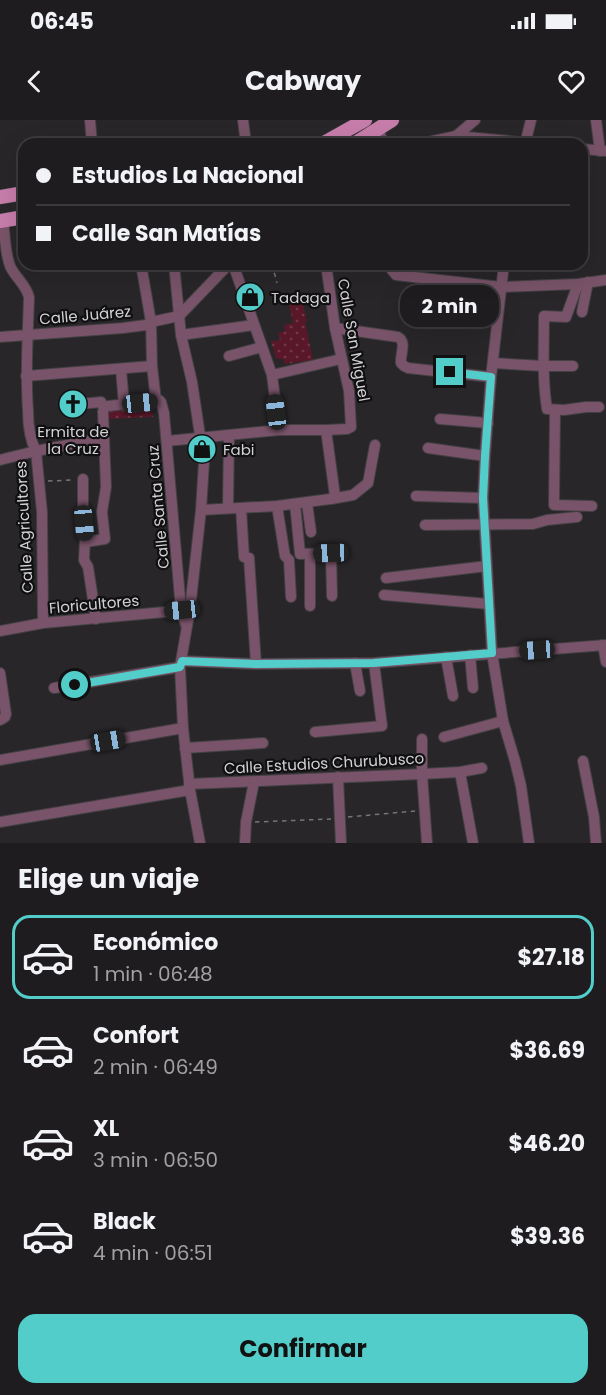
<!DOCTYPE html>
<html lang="es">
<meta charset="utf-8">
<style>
:root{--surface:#1e1c1f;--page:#2b292c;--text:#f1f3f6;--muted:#a1a1a4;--line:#3c3a3d;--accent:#53cdca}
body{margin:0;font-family:Poppins,sans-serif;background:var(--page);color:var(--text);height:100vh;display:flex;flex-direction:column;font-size:22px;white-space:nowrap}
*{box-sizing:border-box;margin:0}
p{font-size:20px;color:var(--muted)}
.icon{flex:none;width:33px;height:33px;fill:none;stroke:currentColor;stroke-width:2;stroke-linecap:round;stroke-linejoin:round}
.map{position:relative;height:723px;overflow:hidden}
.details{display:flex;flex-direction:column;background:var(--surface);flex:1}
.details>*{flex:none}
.banner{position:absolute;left:18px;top:18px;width:570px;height:132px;border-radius:18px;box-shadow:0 6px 24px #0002,0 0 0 2px var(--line);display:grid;align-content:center;height:132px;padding:0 18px;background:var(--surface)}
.end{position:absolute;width:27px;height:27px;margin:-14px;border:8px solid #53cdca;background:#111;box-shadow:0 0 0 3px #111}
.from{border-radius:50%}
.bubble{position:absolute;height:42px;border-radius:18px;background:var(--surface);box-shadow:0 6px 24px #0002,0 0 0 2px var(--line);font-size:20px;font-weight:700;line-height:42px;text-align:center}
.car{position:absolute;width:18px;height:36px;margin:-18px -9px;border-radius:8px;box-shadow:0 0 4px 2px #0007;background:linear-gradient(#222 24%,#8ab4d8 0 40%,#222 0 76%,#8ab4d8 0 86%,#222 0)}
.banner b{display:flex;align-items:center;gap:21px;height:57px;font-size:22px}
.banner b+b{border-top:2px solid var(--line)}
.banner i{width:15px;height:15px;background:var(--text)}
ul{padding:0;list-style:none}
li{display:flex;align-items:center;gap:18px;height:84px;margin:0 12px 9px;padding:0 6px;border:3px solid transparent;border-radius:18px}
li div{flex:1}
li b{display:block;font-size:22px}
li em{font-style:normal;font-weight:700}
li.active{border-color:var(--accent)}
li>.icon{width:54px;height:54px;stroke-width:1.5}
h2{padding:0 18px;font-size:27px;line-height:72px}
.button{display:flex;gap:12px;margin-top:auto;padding:12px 18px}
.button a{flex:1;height:69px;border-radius:18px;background:var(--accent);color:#111;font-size:24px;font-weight:700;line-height:69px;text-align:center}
.status{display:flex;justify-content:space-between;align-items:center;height:42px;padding:0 30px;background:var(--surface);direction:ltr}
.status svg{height:16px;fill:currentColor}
header{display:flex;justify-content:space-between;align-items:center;height:78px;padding:0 18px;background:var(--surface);font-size:27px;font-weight:700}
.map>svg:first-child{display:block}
.green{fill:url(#green-dots)}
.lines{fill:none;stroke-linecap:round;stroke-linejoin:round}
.minor-casing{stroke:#434144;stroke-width:12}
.major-casing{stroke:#434144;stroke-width:15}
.path{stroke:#757476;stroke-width:1.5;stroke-dasharray:4.5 4.5;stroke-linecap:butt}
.minor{stroke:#785369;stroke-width:10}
.major{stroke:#c77daa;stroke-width:14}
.route{stroke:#53cdca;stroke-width:8}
.labels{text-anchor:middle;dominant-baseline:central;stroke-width:4.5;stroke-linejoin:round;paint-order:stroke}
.poi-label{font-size:15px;fill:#d2d1d3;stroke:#100f11;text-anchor:start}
.street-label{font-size:15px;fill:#d2d1d3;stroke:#100f11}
</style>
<div class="status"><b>06:45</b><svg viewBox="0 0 49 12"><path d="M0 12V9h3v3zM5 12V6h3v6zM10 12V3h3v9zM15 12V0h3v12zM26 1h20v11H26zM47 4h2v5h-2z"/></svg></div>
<header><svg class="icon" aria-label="back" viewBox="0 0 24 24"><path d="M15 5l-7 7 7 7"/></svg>Cabway<svg class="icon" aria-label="heart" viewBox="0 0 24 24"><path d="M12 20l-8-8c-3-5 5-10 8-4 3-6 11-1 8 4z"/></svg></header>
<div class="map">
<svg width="606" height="723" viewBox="0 0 606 723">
<defs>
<pattern id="green-dots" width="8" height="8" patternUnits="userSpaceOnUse" patternTransform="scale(1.5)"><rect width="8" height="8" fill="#591829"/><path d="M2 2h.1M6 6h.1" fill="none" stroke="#703947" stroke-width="1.8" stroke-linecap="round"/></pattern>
</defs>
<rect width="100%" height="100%" fill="#282629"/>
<g class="green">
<path d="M 301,176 L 307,201 L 305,202 L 313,240 L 285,244 L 283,239 L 276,239 L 271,221 L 280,220 L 278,213 L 285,211 L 284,205 L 293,203 L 288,179 Z"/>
<path d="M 151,288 L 153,297 L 106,299 L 106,292 L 112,289 Z"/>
</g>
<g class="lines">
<g class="minor-casing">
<g id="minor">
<path d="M 90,0 L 92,24"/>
<path d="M 243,0 L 246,24"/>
<path d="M 596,0 L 600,31"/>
<path d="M 378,9 L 384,24"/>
<path d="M 456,16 L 540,24"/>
<path d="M 418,24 L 456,16 L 475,0"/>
<path d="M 525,24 L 531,0"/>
<path d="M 582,29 L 606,31"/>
<path d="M 3,101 C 5,114 5,136 11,148 C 17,159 26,165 29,177 C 28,215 25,252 28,290 C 28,304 29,318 36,331 L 42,392 L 43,503"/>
<path d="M 141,144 L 151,202 L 152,246 L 156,281 L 159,280 L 161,282 L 164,293 L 181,490 L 186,505"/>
<path d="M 174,144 L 181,215 L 192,262 L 204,342 L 201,390 L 190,489 L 180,547 L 183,608 L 190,670 L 200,723"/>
<path d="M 233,144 L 272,255 L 279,310"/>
<path d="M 387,144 L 396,155 L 501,167 L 578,164 L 606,160"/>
<path d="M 504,144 L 491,257 L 485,336 L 483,378 L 492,533 L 503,601 L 515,641 L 521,666 L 529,723"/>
<path d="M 578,164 L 566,197 L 544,196 C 544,227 542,258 547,289 L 564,290 L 586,287 L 599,287"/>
<path d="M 582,192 L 588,162"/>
<path d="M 335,208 L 398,217 C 407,222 400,234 401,243 L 404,246 L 408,248 L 491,257"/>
<path d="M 181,215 L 254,205"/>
<path d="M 0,217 L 123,208 L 146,205 L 151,202 L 179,196 L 229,144"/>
<path d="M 229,236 L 262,227"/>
<path d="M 493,243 L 543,246 L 573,246"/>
<path d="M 121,249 L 124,285"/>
<path d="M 272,255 L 341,239"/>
<path d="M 26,256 L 152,246"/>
<path d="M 80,284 L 101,282 L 104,288"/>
<path d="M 104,288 L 108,286 L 156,281"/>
<path d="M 555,290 L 554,385 L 592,386"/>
<path d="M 440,299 L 488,303"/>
<path d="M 167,321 L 279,310 L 326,310 L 347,309 L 351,307 L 349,271 L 335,208 L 326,144"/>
<path d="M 428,328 L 485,336"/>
<path d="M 0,340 L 36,331 L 104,318"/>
<path d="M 83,359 L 83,388 L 85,419 L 84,440 L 88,447 L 96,499"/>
<path d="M 416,376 L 483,378"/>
<path d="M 331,379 L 353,375 L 368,363 L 375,325"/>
<path d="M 307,383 L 311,412"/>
<path d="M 295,384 L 300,434 L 331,433 L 332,476"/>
<path d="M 277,386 L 285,436 L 289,440 L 291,477"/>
<path d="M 228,388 L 229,315"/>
<path d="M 241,388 L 244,437 L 249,438 L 256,544"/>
<path d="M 201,390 L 277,386 L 330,379 L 335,376 L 326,310"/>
<path d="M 425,405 L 533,404 L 547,400 L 577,397"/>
<path d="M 85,422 L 105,419 L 102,392 L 106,367 L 103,292 L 104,288"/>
<path d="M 310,434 L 310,486"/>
<path d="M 386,458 L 487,446"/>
<path d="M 384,475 L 489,484"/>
<path d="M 0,511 L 43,503 L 187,490"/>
<path d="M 603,525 L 606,542"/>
<path d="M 470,535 L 473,568"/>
<path d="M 446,537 L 453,576"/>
<path d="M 182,541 L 256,544 L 374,543 L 606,525"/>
<path d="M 355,543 L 360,571"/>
<path d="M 0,553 L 6,594 L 5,597 L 0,600"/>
<path d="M 54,568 L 180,547"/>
<path d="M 315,612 L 382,606 L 374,543"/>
<path d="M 444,617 L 503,601"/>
<path d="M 422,619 L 422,654 L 427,723"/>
<path d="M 185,628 L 263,623"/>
<path d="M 0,640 L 183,608"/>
<path d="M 583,641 L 594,697 L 596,723"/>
<path d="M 460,652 L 473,723"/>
<path d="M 338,657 L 341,723"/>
<path d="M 189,664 L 422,654 L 460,652 L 482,648"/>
<path d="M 0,702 L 190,670"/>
<path d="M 245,723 L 246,702 L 254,662"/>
</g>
</g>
<g class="major-casing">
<g id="major">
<path d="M 322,24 L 365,0"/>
<path d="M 354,24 L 392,0"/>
<path d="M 0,77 L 24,73"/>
<path d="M 0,101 L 24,97"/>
</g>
</g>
<g class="path">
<path d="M 272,144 L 277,163"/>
<path d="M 48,361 L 73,360"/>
<path d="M 348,697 L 415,691"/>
<path d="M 255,702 L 331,699"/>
</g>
<use href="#minor" class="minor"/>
<use href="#major" class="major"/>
</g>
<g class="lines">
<path class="route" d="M 75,565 L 180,547 L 182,541 L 256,544 L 374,543 L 492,533 L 483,378 L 485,336 L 491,257 L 450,252"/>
</g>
<defs>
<g id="shop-disc" transform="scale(1.5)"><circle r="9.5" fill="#53cdca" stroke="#100f11"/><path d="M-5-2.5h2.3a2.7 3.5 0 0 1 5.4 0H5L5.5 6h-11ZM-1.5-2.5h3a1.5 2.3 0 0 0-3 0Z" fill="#111"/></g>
<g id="church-disc" transform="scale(1.5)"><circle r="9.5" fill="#53cdca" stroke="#100f11"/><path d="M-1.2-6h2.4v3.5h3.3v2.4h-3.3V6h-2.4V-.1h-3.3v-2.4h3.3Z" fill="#111"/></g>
</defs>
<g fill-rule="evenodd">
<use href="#shop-disc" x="250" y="177"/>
<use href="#church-disc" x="73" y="284"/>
<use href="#shop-disc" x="202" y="329"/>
</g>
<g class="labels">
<g class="poi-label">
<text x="271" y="177">Tadaga</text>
<text x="73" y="311" text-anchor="middle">Ermita de<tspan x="73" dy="17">la Cruz</tspan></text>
<text x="223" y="329">Fabi</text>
</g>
<g class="street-label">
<text transform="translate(85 195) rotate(-5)">Calle Juárez</text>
<text transform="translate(354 220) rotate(80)">Calle San Miguel</text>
<text transform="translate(158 387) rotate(-95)">Calle Santa Cruz</text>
<text transform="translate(24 407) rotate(-93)">Calle Agricultores</text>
<text transform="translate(94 484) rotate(-5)">Floricultores</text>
<text transform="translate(324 643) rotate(-3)">Calle Estudios Churubusco</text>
</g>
</g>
</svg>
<i class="end from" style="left:75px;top:565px"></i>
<i class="end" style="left:450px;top:252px"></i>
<div class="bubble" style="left:400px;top:165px;width:99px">2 min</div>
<i class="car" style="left:140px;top:283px;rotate:84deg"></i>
<i class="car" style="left:276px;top:292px;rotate:353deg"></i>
<i class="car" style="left:84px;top:403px;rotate:175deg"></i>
<i class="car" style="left:331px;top:433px;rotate:268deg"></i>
<i class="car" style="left:182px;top:490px;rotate:264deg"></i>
<i class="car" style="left:537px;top:530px;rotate:266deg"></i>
<i class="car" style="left:108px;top:621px;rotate:80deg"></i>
<div class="banner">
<b><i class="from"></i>Estudios La Nacional</b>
<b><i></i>Calle San Matías</b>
</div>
</div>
<section class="details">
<h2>Elige un viaje</h2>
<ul>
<li class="active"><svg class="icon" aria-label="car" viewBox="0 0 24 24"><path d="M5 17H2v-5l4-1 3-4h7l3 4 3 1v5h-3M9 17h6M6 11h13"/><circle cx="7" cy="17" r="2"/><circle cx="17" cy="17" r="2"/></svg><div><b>Económico</b><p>1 min · 06:48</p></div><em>$27.18</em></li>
<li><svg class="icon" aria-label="car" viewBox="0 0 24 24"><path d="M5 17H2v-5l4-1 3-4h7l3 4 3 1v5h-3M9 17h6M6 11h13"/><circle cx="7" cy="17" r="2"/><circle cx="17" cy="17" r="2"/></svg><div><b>Confort</b><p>2 min · 06:49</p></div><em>$36.69</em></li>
<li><svg class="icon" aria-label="car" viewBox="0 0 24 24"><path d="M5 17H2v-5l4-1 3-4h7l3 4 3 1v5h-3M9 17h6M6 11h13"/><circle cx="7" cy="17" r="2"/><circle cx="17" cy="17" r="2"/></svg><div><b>XL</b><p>3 min · 06:50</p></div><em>$46.20</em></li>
<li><svg class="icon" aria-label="car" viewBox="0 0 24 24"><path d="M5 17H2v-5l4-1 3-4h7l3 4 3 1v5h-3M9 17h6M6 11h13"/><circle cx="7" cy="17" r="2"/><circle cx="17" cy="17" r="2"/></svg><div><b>Black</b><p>4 min · 06:51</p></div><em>$39.36</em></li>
</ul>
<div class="button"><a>Confirmar</a></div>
</section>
